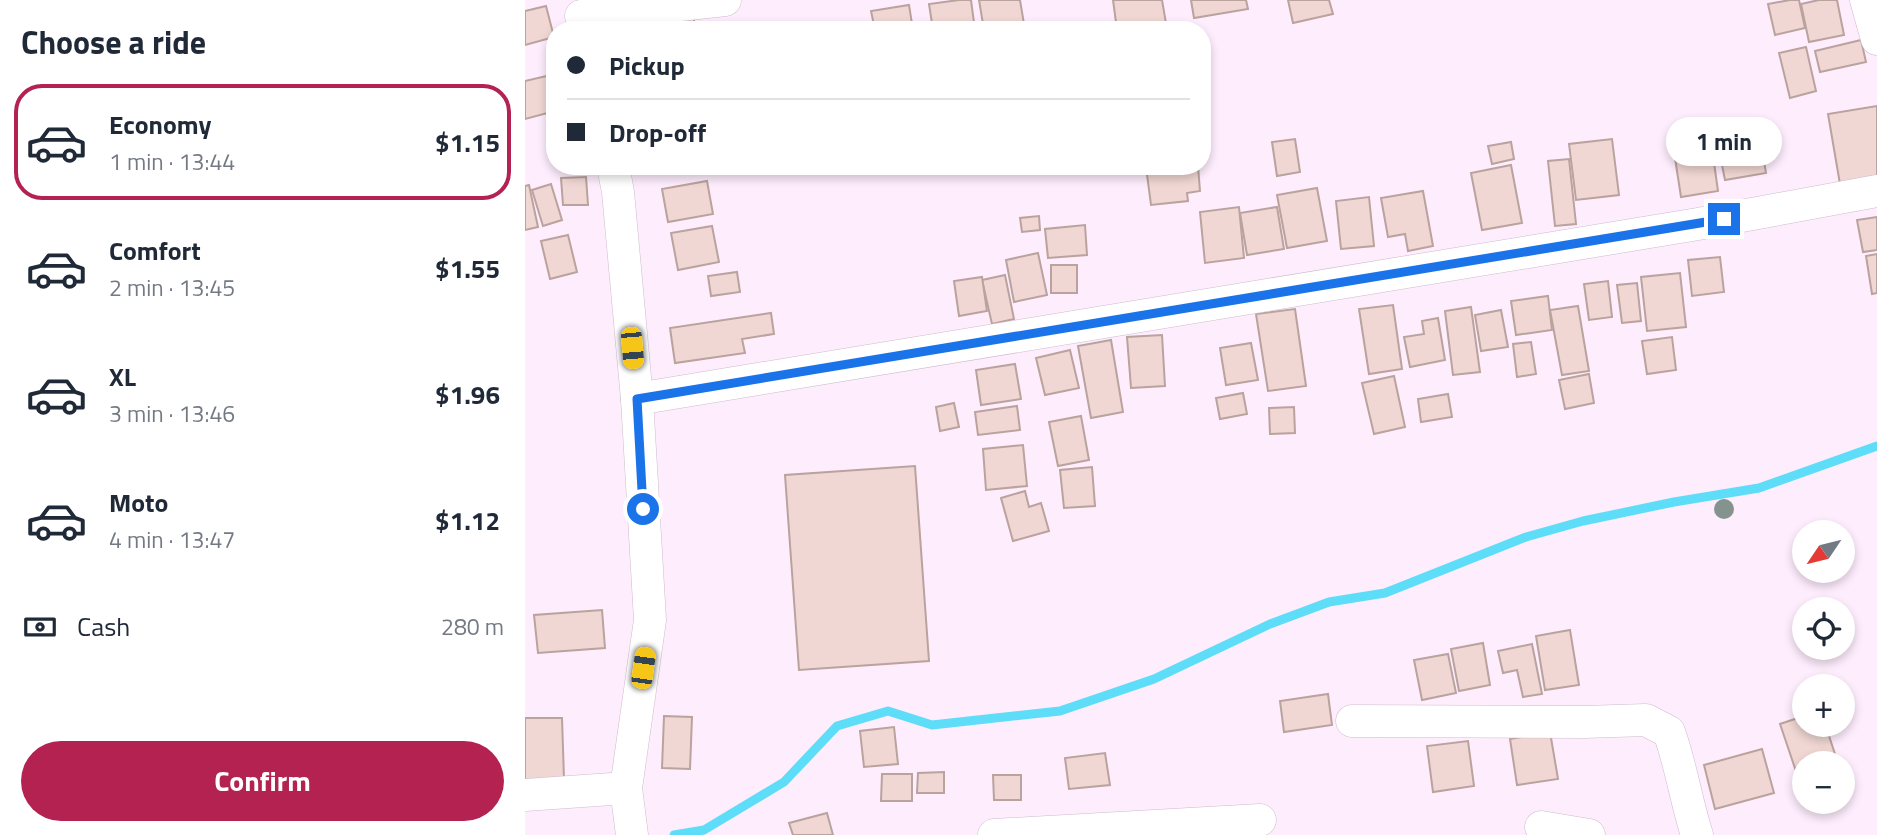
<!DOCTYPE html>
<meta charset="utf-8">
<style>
:root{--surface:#fff;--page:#f6f6f7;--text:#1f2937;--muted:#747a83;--line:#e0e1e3;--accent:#b32251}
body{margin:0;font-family:"Titillium Web",sans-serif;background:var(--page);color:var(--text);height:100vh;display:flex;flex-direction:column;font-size:26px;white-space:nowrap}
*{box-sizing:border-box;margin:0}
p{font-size:23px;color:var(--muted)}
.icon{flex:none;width:38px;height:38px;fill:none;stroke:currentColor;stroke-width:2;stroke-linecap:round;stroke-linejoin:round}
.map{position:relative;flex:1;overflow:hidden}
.panel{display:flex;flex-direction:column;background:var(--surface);width:525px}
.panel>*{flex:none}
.top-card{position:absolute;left:21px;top:21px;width:665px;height:154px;border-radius:28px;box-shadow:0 4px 10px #0003;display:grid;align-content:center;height:154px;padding:0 21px;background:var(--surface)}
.needle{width:46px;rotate:235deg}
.tools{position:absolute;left:1267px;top:520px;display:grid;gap:14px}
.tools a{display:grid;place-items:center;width:63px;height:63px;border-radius:50%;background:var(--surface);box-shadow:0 4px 10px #0003;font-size:35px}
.end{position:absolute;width:32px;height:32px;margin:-16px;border:9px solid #1a73e8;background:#fff;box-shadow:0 0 0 4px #fff}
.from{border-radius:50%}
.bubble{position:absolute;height:49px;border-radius:24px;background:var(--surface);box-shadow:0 4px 10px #0003;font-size:23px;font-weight:700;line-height:49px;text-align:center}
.car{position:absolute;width:21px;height:42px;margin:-21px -10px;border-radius:9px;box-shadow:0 0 5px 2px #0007;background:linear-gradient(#f5c518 24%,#345 0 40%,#f5c518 0 76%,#345 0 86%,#f5c518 0)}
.top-card b{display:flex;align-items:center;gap:24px;height:66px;font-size:26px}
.top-card b+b{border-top:2px solid var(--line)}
.top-card i{width:18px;height:18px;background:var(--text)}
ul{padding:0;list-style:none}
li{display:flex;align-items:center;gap:21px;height:116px;margin:0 14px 10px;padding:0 7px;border:4px solid transparent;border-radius:28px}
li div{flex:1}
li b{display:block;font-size:26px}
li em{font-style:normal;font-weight:700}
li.current{border-color:var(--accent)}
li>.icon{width:63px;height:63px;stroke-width:1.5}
h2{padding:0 21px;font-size:32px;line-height:84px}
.pay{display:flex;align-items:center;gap:18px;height:77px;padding:0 21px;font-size:26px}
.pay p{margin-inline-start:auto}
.primary-button{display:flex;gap:14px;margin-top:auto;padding:14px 21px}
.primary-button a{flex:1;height:80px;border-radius:42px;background:var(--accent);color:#fff;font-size:28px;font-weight:700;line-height:80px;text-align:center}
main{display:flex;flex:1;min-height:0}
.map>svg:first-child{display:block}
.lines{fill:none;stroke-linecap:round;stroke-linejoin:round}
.stream{stroke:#5eddf9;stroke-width:9}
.building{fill:#f0d7d3;stroke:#baa29e;stroke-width:2}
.minor-casing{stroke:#cdbccc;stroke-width:33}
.minor{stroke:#fff;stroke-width:32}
.tree{fill:#85938f}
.route{stroke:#1a73e8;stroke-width:9}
</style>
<main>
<section class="panel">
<h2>Choose a ride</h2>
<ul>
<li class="current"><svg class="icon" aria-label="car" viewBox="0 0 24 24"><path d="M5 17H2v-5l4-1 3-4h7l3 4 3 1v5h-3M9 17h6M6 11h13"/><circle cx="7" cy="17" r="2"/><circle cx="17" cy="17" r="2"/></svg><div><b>Economy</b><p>1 min · 13:44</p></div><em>$1.15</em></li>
<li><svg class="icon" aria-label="car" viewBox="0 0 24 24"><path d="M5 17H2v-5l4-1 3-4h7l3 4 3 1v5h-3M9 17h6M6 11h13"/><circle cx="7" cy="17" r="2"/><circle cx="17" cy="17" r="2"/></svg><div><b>Comfort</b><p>2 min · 13:45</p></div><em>$1.55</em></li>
<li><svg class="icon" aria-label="car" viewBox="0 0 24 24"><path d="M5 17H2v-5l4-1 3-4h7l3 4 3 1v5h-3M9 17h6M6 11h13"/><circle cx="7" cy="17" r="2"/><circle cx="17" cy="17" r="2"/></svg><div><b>XL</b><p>3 min · 13:46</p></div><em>$1.96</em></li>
<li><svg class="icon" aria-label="car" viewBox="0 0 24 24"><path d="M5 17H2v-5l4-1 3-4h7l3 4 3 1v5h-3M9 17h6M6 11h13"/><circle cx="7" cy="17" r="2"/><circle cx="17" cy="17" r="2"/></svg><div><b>Moto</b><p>4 min · 13:47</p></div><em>$1.12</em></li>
</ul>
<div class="pay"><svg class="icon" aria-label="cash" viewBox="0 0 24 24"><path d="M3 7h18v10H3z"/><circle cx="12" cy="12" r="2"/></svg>Cash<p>280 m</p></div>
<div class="primary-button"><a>Confirm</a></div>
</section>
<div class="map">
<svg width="1352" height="835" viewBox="0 0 1352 835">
<rect width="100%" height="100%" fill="#feedfd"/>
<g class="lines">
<path class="stream" d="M 149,835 L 179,830 L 259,782 L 312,726 L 363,711 L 407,725 L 535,711 L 629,679 L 745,624 L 804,602 L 860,593 L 1001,537 L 1058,521 L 1149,502 L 1234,488 L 1352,446"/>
</g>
<g class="building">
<path d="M 434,0 L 446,0 L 450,30 L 408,30 L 404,4 Z"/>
<path d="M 454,0 L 495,0 L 500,30 L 459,30 Z"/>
<path d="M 588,0 L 637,0 L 642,29 L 592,30 Z"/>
<path d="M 666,0 L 721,0 L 723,9 L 669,18 Z"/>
<path d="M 763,0 L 804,0 L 808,14 L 768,23 Z"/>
<path d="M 1265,0 L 1274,0 L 1280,28 L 1250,35 L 1243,4 Z"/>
<path d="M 1294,0 L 1312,0 L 1319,35 L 1284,42 L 1276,4 Z"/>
<path d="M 384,5 L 388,30 L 350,30 L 346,11 Z"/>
<path d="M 21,6 L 29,37 L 0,45 L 0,11 Z"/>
<path d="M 168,17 L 172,30 L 148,30 L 146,23 Z"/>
<path d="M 235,22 L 237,30 L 187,30 L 187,29 Z"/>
<path d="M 1336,40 L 1341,62 L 1295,72 L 1290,51 Z"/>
<path d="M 1281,47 L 1291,91 L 1265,98 L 1254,53 Z"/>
<path d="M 30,74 L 30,111 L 0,119 L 0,81 Z"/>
<path d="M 1352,106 L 1352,178 L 1315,184 L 1303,114 Z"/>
<path d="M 1184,127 L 1193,191 L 1156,197 L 1150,158 L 1170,155 L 1166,130 Z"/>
<path d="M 1234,132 L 1241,173 L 1200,180 L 1192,140 Z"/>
<path d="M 770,139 L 775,172 L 752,176 L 747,142 Z"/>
<path d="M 1087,139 L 1094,195 L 1051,200 L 1044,144 Z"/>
<path d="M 986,142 L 989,159 L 967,164 L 963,146 Z"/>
<path d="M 1044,159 L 1051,224 L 1030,226 L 1023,161 Z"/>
<path d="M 986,165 L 997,223 L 957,230 L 946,173 Z"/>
<path d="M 628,166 L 673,166 L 675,191 L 662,193 L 663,201 L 626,205 L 621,167 Z"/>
<path d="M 61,177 L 63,205 L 38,205 L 36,178 Z"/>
<path d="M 182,181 L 188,214 L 143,222 L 137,189 Z"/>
<path d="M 26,184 L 37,220 L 18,226 L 7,190 Z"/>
<path d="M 4,185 L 13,227 L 0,230 L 0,186 Z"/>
<path d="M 792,188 L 802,241 L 762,248 L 752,195 Z"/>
<path d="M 898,191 L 908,246 L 883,251 L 880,234 L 863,237 L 856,198 Z"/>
<path d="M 844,197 L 849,246 L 816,249 L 811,201 Z"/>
<path d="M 714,207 L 719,258 L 680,263 L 675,212 Z"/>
<path d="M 752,207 L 759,249 L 722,255 L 715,213 Z"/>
<path d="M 514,216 L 515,230 L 497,232 L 495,218 Z"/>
<path d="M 1352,217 L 1352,250 L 1338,252 L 1332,220 Z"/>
<path d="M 560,225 L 562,255 L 523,258 L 520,229 Z"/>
<path d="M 187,226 L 194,262 L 153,270 L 146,233 Z"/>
<path d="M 43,235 L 52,272 L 25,279 L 16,241 Z"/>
<path d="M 513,253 L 522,295 L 489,302 L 481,260 Z"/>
<path d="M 1352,254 L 1352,293 L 1347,294 L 1341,256 Z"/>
<path d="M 1195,257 L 1199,292 L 1167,296 L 1163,260 Z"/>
<rect x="526" y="265" width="26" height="28"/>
<path d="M 212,272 L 215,292 L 186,296 L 183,276 Z"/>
<path d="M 1155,273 L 1161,327 L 1122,331 L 1116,277 Z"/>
<path d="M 480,275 L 489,319 L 467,324 L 457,280 Z"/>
<path d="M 457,277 L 462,311 L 434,316 L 429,281 Z"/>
<path d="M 1083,281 L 1087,317 L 1064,320 L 1059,284 Z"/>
<path d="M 1112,283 L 1116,321 L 1097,323 L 1092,285 Z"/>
<path d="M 1023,296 L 1027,330 L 991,335 L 986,301 Z"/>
<path d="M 868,305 L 877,369 L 844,374 L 834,309 Z"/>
<path d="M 1053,306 L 1064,371 L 1037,375 L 1025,310 Z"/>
<path d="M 946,307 L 955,372 L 928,375 L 920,311 Z"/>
<path d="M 770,309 L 781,386 L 743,391 L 731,314 Z"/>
<path d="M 976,310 L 983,347 L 956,351 L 950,315 Z"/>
<path d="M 246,313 L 249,334 L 217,339 L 220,353 L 150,363 L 145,328 Z"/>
<path d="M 913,318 L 920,360 L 885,367 L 879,337 L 899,334 L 897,321 Z"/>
<path d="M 637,335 L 640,386 L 606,388 L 602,337 Z"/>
<path d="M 1147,337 L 1151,370 L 1122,374 L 1117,341 Z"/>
<path d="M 586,340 L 598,412 L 566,418 L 553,346 Z"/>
<path d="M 1006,342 L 1011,374 L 992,377 L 988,344 Z"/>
<path d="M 726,343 L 733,380 L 701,385 L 695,348 Z"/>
<path d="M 545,350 L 554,388 L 520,395 L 511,358 Z"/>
<path d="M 490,364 L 496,399 L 456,405 L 451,370 Z"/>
<path d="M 1064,374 L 1069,403 L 1040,409 L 1034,380 Z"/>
<path d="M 869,376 L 880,427 L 849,434 L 837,383 Z"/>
<path d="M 718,393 L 722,414 L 695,419 L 691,398 Z"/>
<path d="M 923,394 L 927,417 L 896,422 L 893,399 Z"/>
<path d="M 429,403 L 434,427 L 415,431 L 411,407 Z"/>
<path d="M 492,406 L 495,430 L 453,435 L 450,412 Z"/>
<path d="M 769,407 L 770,433 L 745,434 L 744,408 Z"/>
<path d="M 556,416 L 564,460 L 533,466 L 524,422 Z"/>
<path d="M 498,445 L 502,486 L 461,490 L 458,449 Z"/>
<path d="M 390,466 L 404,661 L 274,670 L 260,475 Z"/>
<path d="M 567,467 L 570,506 L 539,508 L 535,470 Z"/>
<path d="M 500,491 L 504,507 L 516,503 L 524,531 L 488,541 L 476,498 Z"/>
<path d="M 77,610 L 80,648 L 13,653 L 9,615 Z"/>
<path d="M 1045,630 L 1054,685 L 1020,690 L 1011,636 Z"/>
<path d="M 958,643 L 965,685 L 934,691 L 926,649 Z"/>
<path d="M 1007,644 L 1017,694 L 998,697 L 992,670 L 978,673 L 973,651 Z"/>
<path d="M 923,654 L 931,693 L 897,700 L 889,660 Z"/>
<path d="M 803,694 L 807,725 L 759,732 L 755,701 Z"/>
<path d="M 139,716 L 167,717 L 165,769 L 137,768 Z"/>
<path d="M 1279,716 L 1279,724 L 1300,724 L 1313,763 L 1279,763 L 1279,785 L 1276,786 L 1255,724 Z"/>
<path d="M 0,718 L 37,718 L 39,779 L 0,780 Z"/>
<path d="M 369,727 L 373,764 L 339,767 L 335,731 Z"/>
<path d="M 1025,732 L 1033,779 L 992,785 L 985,739 Z"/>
<path d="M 943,741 L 949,786 L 908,792 L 902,746 Z"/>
<path d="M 1237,749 L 1249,793 L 1190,809 L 1179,765 Z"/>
<path d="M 580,753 L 585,785 L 544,789 L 540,758 Z"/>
<path d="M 419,772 L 419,793 L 392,793 L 393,773 Z"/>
<path d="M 357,774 L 387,774 L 387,801 L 356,801 Z"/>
<path d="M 468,775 L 496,775 L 496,800 L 469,800 Z"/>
<path d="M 302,813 L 308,835 L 268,835 L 264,823 Z"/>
</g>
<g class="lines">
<g class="minor-casing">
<g id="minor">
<path d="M 1341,0 L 1352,39"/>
<path d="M 56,16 L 200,0"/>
<path d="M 88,166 L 93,192 L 112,399 L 125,620 L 101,788 L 107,835"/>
<path d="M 112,399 L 1173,224 L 1352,191"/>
<path d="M 827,721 L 1059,722 L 1121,720 L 1144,732 C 1156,765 1161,801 1172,835"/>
<path d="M 0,795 L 101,788"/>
<path d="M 1016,827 L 1064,835"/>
<path d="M 469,835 L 735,820"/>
</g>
</g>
<use href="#minor" class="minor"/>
</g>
<circle class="tree" cx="1199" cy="509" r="10"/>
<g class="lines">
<path class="route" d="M 118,509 L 112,399 L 1199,219"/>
</g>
</svg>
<div class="tools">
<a><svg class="needle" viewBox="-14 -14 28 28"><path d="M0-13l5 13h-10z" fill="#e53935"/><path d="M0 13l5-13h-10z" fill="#747a83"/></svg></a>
<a><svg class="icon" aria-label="locate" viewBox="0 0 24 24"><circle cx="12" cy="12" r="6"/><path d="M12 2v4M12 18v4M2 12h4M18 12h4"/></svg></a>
<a>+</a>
<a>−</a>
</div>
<i class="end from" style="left:118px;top:509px"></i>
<i class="end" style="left:1199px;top:219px"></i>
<div class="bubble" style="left:1141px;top:117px;width:116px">1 min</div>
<i class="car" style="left:107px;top:348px;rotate:175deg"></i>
<i class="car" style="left:118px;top:668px;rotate:8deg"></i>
<div class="top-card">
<b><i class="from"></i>Pickup</b>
<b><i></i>Drop-off</b>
</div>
</div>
</main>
